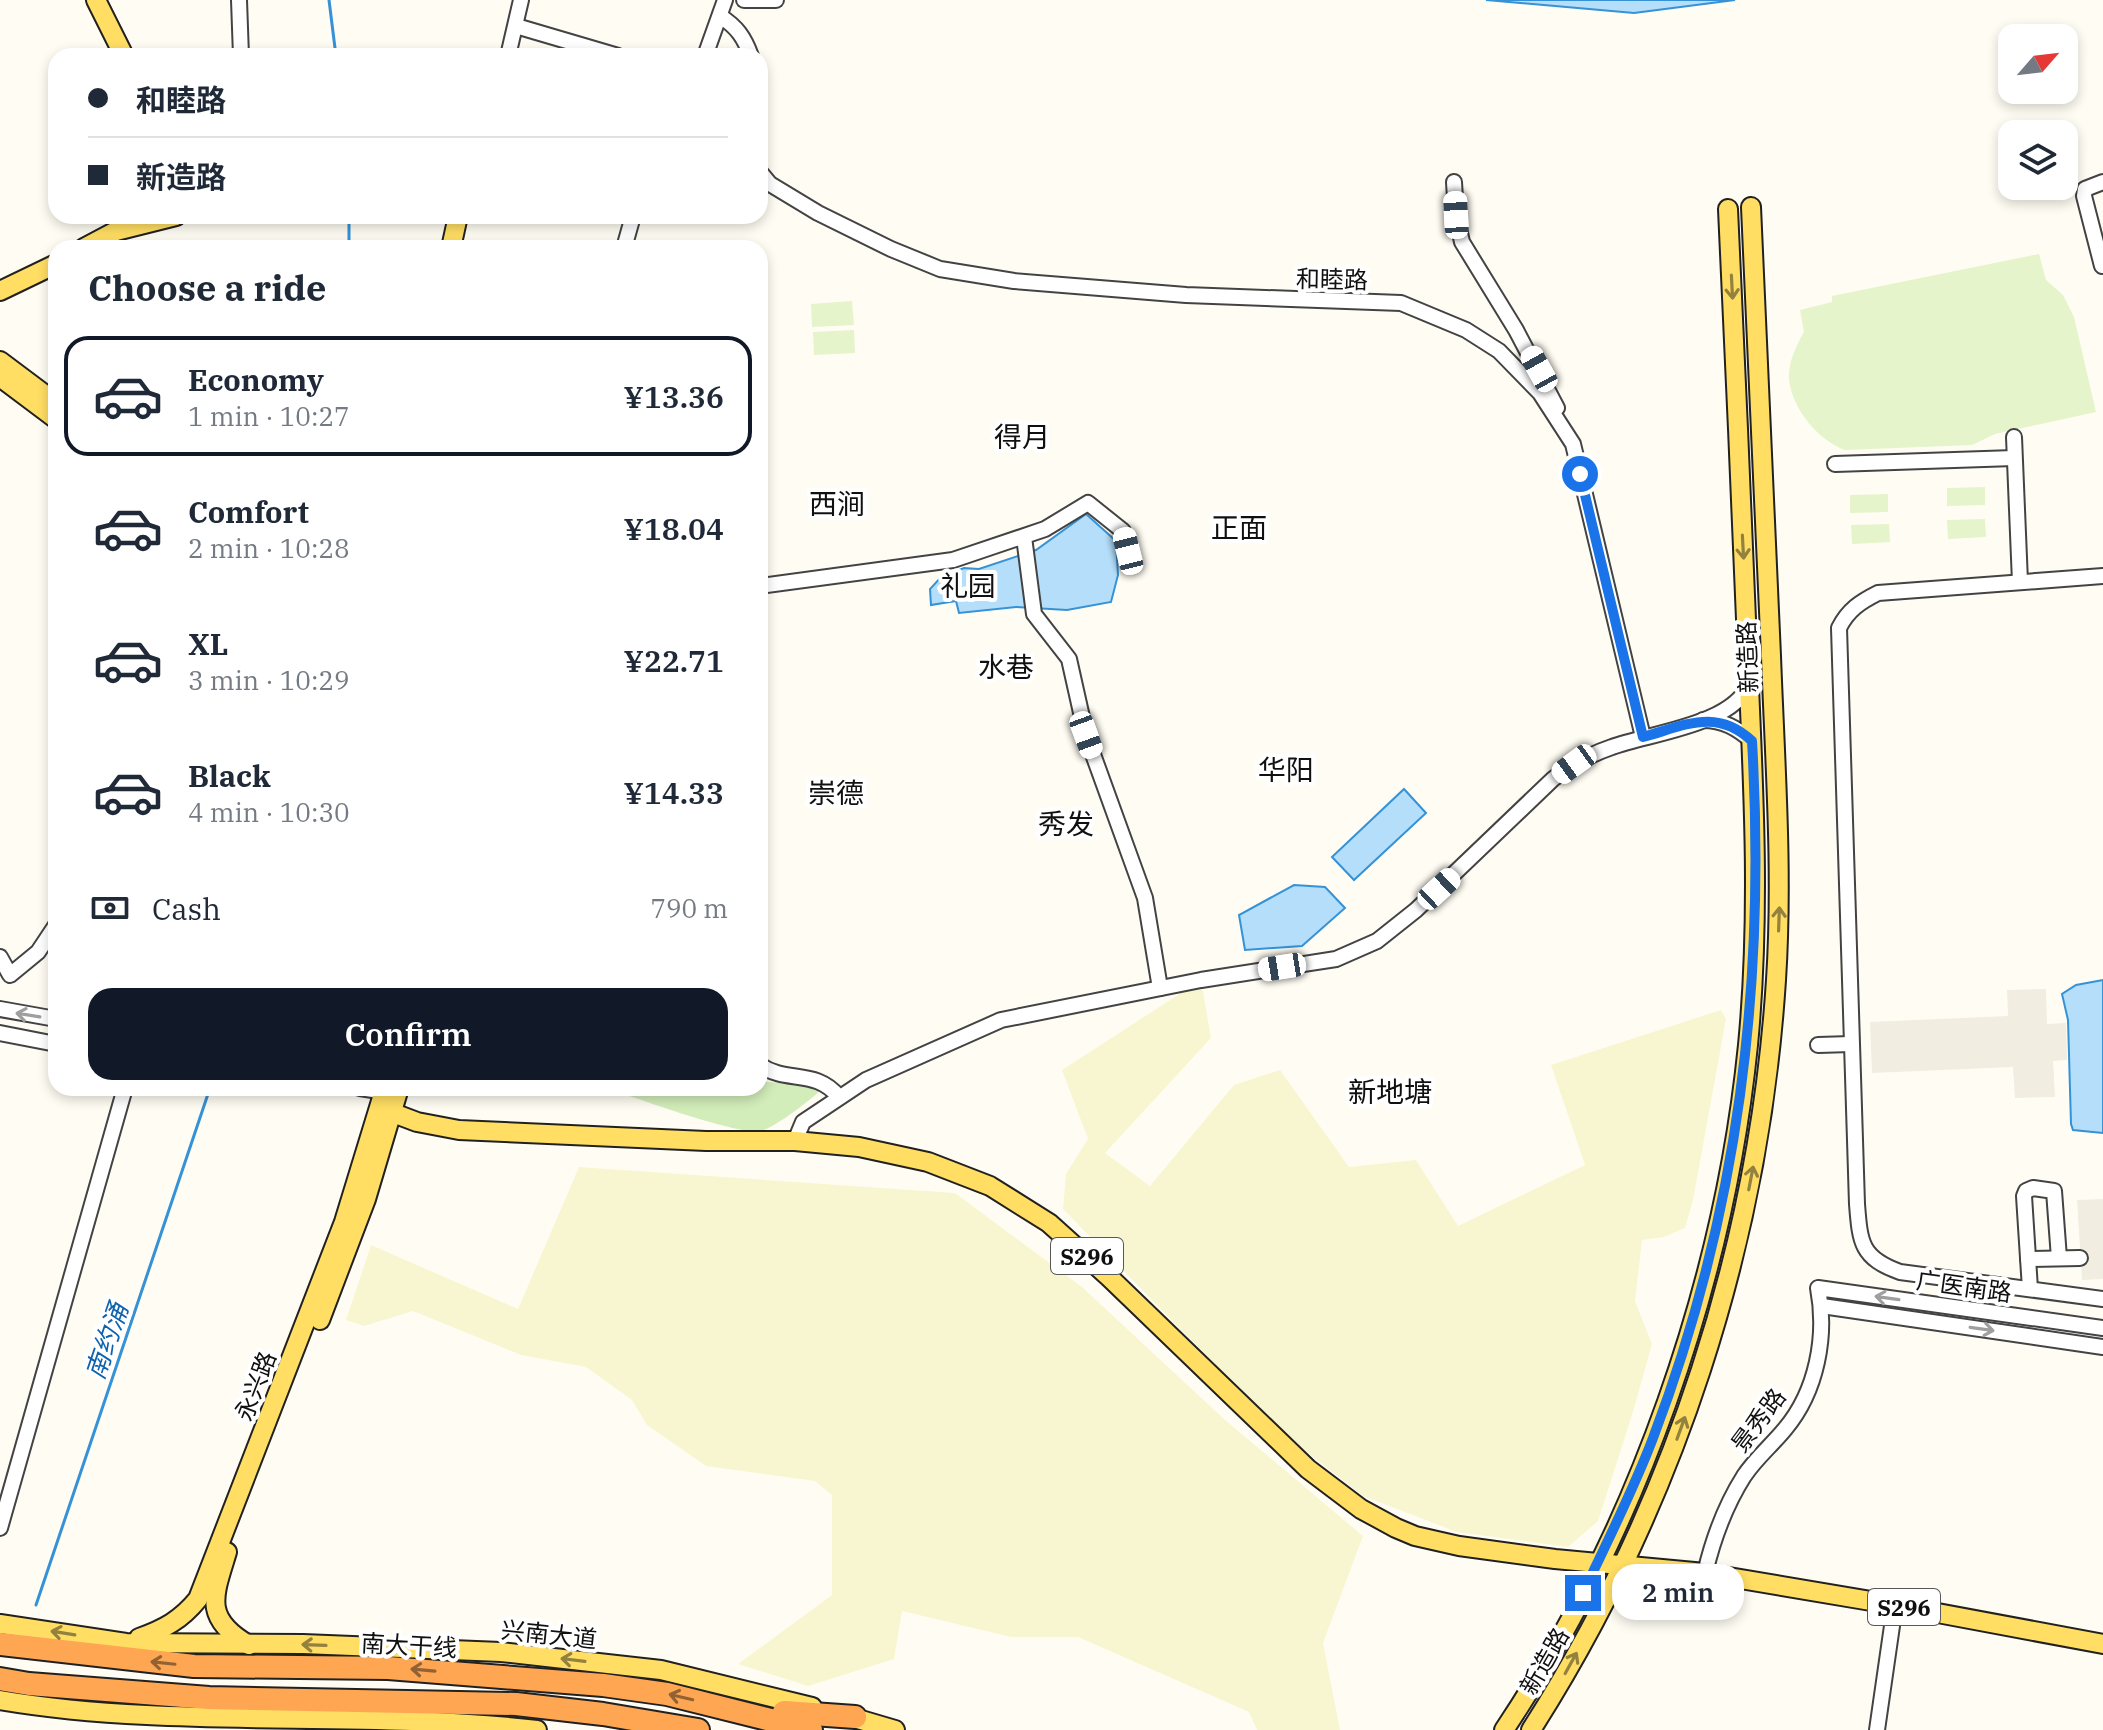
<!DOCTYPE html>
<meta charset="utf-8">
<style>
:root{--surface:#fff;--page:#f6f6f7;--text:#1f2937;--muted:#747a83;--line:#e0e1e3;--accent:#111827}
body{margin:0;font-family:"IBM Plex Serif","Noto Sans SC",serif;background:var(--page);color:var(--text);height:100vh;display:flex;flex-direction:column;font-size:30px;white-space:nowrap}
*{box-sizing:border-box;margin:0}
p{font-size:26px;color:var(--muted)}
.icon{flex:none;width:44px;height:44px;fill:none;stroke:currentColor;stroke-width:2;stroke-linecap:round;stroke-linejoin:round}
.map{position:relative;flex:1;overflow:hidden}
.panel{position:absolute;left:48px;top:240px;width:720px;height:856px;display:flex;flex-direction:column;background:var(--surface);border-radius:24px;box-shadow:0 4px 12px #0003}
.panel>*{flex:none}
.guide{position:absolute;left:48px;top:48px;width:720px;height:176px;border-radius:24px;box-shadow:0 4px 12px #0003;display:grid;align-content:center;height:176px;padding:0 40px;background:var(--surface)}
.needle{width:52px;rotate:62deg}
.tools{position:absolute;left:1998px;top:24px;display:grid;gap:16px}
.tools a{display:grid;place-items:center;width:80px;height:80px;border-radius:16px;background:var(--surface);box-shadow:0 4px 12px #0003;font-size:40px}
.end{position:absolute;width:36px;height:36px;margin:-18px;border:10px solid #1a73e8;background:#fff;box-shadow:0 0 0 4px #fff}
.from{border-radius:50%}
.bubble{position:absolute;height:56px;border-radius:24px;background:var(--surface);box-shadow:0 4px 12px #0003;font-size:26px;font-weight:600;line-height:56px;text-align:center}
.car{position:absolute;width:24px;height:48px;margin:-24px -12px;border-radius:10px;box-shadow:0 0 6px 2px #0007;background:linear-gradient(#fff 24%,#345 0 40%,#fff 0 76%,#345 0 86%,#fff 0)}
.guide b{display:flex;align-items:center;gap:28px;height:76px;font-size:30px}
.guide b+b{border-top:2px solid var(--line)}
.guide i{width:20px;height:20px;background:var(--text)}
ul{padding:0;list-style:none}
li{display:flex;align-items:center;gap:24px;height:120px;margin:0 16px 12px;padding:0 24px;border:4px solid transparent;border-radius:24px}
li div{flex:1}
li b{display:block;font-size:30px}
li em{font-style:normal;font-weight:600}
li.selected{border-color:var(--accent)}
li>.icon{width:72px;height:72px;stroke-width:1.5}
h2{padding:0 40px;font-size:36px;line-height:96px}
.pay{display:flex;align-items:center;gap:20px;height:88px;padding:0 40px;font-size:30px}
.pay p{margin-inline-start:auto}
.cta{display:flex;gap:16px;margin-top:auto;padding:16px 40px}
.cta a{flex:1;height:92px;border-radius:24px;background:var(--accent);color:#fff;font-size:32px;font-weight:600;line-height:92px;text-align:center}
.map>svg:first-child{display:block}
.farmland{fill:#f8f6d0}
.green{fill:#d2edb9}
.pitch{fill:#e5f4cb}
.plaza{fill:#f1ede0}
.water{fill:#b4defa;stroke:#3592d7;stroke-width:2}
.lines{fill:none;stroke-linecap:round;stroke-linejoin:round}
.stream{stroke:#3592d7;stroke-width:3}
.minor-casing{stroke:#434343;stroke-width:18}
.major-casing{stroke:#212121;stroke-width:22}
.highway-casing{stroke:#212121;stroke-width:26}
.minor{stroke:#fff;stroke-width:14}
.major{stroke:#ffde63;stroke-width:18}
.highway{stroke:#fea652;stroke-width:22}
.oneway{stroke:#93813e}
.oneway2{stroke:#9f9f9f}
.oneway3{stroke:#936234}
.route{stroke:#1a73e8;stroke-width:10}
.labels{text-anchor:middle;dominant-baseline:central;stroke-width:8;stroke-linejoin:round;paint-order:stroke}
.shield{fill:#fff;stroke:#585858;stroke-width:2}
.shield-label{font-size:22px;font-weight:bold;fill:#101010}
.street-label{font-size:24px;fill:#101010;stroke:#fff}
.water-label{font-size:26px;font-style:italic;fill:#0f63ad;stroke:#fff}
.quarter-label{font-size:28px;fill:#101010;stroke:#fff}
</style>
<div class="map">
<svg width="2103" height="1730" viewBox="0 0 2103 1730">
<rect width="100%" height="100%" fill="#fffdf3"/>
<g class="farmland">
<path d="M 1201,980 L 1211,1038 L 1105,1153 L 1150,1186 L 1234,1085 L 1280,1070 L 1349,1167 L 1416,1160 L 1458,1226 L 1585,1165 L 1551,1065 L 1721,1010 L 1726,1019 L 1693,1200 L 1685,1228 L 1664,1237 L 1642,1240 L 1635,1301 L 1652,1344 L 1633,1412 L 1598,1521 L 1568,1547 L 1457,1532 L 1363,1496 L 1279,1430 L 1063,1209 L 1066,1174 L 1088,1139 L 1062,1070 Z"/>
<path d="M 579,1167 L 955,1193 L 1082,1287 L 1224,1419 L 1363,1536 L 1323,1643 L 1340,1730 L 1257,1730 L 1249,1712 L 1078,1637 L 1011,1637 L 902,1611 L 894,1659 L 808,1686 L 738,1664 L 832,1595 L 832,1495 L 815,1481 L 706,1466 L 647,1425 L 632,1400 L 586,1367 L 521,1355 L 413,1311 L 364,1326 L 346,1320 L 371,1245 L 518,1309 Z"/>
</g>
<path class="green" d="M 760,1077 L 767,1082 L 826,1085 C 815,1097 776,1127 761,1131 C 739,1136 634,1097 606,1088 L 760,1088 Z"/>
<g class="pitch">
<path d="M 2039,254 L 2046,280 L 2063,295 L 2074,317 L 2096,412 L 1995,434 L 1972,445 L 1845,450 C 1818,440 1792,409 1789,379 C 1788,363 1796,346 1804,332 L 1800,310 L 1832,302 L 1832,296 Z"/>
<path d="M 852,301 L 854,325 L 812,327 L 811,304 Z"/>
<path d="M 854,330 L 855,353 L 814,355 L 813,332 Z"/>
<path d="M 1985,487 L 1985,505 L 1947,506 L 1947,488 Z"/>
<path d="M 1888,494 L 1888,512 L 1850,513 L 1850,495 Z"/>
<path d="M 1985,519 L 1986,537 L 1948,539 L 1947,520 Z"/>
<path d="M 1889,524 L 1890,542 L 1852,544 L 1851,525 Z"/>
</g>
<g class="plaza">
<path d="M 2046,989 L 2047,1024 L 2066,1023 L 2067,1060 L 2053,1061 L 2055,1097 L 2015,1098 L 2013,1067 L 1872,1073 L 1870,1022 L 2008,1016 L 2007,990 Z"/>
<path d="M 2103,1199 L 2103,1279 L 2082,1280 L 2077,1200 Z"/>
</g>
<g class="water">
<path d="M 1486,0 L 1735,0 L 1634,13 Z"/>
<path d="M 1086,514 L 1116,541 L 1118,575 L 1111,602 L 1067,610 L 1016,607 L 959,613 L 956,601 L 931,605 L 930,589 L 941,577 L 964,568 L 979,569 L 1036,550 Z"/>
<path d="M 1404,789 L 1426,813 L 1354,880 L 1332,857 Z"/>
<path d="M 1294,885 L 1325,887 L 1345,908 L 1302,946 L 1245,950 L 1239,915 Z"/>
<path d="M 2103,980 L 2103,1133 L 2073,1130 L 2071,1124 L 2068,1020 L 2062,994 L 2076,985 Z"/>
</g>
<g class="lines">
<g class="stream">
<path d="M 329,0 L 336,56"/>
<path d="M 349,216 L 349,248"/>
<path d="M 36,1605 L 210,1088"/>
</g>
<g class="minor-casing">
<g id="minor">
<path d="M 239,0 L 241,56"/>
<path d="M 744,0 L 776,0"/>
<path d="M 720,16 C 737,27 744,37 751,56"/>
<path d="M 516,26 L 618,56"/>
<path d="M 508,56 L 521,0"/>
<path d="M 705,56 L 725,0"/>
<path d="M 760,172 L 770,184 L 818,213 L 891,249 L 940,269 L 1014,281 L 1186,295 L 1401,303 L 1466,330 L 1499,351 L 1540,393 L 1573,444 L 1643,737"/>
<path d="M 1454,182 L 1456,215 L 1462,242 L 1516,330 L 1557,408"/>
<path d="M 624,248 L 633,216"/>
<path d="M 2102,266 L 2084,196 L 2085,189 L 2103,182"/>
<path d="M 2014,437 L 2020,582"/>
<path d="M 1835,464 L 2014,458"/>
<path d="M 1024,537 L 1034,614 L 1069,659 L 1086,735 L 1145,898 L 1160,988"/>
<path d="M 2103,576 L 1878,593 C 1860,602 1848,610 1839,628 L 1857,1204 C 1860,1243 1861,1258 1900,1272 L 2103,1299"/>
<path d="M 760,586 L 953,560 L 1045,529 L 1088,503 L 1123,531 L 1128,551"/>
<path d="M 1703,720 C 1723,720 1737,728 1752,741"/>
<path d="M 0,957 L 10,975 L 38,952 L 56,925"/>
<path d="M 0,1009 L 56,1019"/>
<path d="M 0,1033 L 56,1044"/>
<path d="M 1818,1045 L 1851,1044"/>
<path d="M 760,1065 C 787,1084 815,1068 839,1097"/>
<path d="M 360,1088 L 391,1093"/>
<path d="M 795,1141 L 803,1122 L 866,1080 L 1001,1020 L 1201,980 L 1336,959 L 1377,941 L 1416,910 L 1553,779 C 1571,765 1591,754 1612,747 C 1650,733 1733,725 1749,684"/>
<path d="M 2028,1259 L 2080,1258"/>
<path d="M 2030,1289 L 2024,1196 L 2026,1191 L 2033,1188 L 2054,1191 L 2059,1258"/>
<path d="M 1822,1306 L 2103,1347"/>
<path d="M 0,1528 L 125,1088"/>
<path d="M 1705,1573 C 1713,1539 1725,1506 1744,1476 C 1756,1458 1772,1445 1785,1429 C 1817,1391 1827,1336 1818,1288 L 2103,1328"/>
<path d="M 1877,1730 L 1895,1605"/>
</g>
</g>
<g class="major-casing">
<g id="major">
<path d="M 96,0 L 124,56"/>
<path d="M 84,248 L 116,231 L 176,216"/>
<path d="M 451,248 L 458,216"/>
<path d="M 0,291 L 56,264"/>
<path d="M 0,361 L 56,403"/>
<path d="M 0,377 L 56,419"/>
<path d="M 380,1108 L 417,1122 L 459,1130 L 706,1141 L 795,1141 L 859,1147 L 928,1162 L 990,1186 L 1049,1223 L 1109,1277 L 1308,1469 L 1361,1509 L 1396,1528 L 1415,1536 L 1459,1546 L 1555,1559 L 1705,1573 L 1895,1605 L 2103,1644"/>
<path d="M 320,1320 L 366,1199 L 399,1088"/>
<path d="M 227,1552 C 214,1595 202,1618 249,1645"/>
<path d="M 0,1624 L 126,1643 L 303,1644 L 501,1652 L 661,1670 L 812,1707"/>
<path d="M 139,1638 C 164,1629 181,1620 198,1599 L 344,1222 L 385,1088"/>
<path d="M 0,1700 C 177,1730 359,1709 537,1730"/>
<path d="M 844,1715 L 895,1730"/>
<path d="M 1504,1730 C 1637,1531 1724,1283 1748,1045 C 1761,911 1753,777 1747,643 C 1741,498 1735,354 1728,209"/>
<path d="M 1531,1730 C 1674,1506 1759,1245 1776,980 C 1783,872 1775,764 1771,656 C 1764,506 1757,356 1751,207"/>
</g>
</g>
<g class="highway-casing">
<g id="highway">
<path d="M 0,1644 L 194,1666 L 388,1668 L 603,1685 L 667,1694 L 811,1730"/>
<path d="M 0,1679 L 29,1684 L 209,1698 L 516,1704 L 603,1714 L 698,1730"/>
<path d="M 784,1712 L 855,1717"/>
</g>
</g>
<use href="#minor" class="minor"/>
<use href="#major" class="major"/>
<use href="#highway" class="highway"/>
</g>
<defs><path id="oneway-shaft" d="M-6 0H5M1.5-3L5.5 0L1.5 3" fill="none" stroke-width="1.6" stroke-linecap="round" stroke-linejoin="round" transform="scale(2)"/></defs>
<g class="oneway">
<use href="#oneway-shaft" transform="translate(1732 287) rotate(87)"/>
<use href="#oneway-shaft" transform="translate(1743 547) rotate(87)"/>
<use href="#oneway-shaft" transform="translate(1779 919) rotate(-88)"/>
<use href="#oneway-shaft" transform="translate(1751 1178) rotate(-79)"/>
<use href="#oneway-shaft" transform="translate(1681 1428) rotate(-70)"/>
<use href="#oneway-shaft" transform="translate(63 1633) rotate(-171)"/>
<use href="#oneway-shaft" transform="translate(314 1645) rotate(-178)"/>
<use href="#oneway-shaft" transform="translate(573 1660) rotate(-173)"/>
<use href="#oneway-shaft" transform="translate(1571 1663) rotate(-61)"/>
</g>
<g class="oneway2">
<use href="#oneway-shaft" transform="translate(28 1015) rotate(-171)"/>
<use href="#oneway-shaft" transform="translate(1887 1298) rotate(-172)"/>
<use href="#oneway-shaft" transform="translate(1982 1329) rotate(8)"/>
</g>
<g class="oneway3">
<use href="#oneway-shaft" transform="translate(163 1663) rotate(-174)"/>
<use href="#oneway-shaft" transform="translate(423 1670) rotate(-175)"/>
<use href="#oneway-shaft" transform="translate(681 1697) rotate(-167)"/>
</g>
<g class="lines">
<path class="route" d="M 1580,474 L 1643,737 C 1684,726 1716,707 1752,741 C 1766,982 1739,1212 1653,1438 C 1633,1491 1607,1542 1583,1593"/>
</g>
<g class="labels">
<g class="shield">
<rect x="1051" y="1238" width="72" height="36" rx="6"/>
<rect x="1868" y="1589" width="72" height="36" rx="6"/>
</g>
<g class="shield-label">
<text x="1087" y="1256">S296</text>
<text x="1904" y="1607">S296</text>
</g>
<g class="street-label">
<text transform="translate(1332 279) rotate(1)">和睦路</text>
<text transform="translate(1747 657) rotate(-92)">新造路</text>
<text transform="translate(1964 1286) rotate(8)">广医南路</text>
<text transform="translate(255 1386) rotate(-69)">永兴路</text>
<text transform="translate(1758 1420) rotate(-53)">景秀路</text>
<text transform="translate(549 1634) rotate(6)">兴南大道</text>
<text transform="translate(409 1645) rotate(3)">南大干线</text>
<text transform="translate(1544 1661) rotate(-60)">新造路</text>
</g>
<g class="water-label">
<text transform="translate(106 1341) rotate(-71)">南约涌</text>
</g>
<g class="quarter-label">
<text x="1022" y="436">得月</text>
<text x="837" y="503">西涧</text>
<text x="1239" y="527">正面</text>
<text x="968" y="585">礼园</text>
<text x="1006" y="666">水巷</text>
<text x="1286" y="769">华阳</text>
<text x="836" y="792">崇德</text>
<text x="1066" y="823">秀发</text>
<text x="1390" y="1091">新地塘</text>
</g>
</g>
</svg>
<div class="tools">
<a><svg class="needle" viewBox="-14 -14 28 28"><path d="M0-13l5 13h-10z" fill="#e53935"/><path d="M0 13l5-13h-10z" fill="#747a83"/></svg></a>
<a><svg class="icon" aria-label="layers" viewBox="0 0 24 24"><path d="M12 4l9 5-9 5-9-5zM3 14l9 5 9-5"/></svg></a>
</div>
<i class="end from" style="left:1580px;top:474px"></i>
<i class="end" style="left:1583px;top:1593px"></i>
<div class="bubble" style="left:1612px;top:1564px;width:132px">2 min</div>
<i class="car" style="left:1456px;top:215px;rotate:357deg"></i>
<i class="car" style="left:1539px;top:369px;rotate:331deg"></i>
<i class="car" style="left:1128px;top:551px;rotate:346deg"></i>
<i class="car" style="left:1086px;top:735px;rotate:160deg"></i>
<i class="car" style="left:1574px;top:764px;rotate:234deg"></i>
<i class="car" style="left:1439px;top:889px;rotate:47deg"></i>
<i class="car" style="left:1282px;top:967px;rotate:261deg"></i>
<div class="guide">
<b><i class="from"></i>和睦路</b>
<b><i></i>新造路</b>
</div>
<section class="panel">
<h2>Choose a ride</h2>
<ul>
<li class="selected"><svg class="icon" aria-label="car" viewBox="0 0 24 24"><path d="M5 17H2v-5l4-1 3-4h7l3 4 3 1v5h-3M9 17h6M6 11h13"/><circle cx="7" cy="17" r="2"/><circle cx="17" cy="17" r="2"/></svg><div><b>Economy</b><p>1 min · 10:27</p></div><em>¥13.36</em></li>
<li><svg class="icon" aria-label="car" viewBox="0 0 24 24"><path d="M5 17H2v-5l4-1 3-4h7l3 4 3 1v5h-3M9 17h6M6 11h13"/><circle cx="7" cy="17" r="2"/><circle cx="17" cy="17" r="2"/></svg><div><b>Comfort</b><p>2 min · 10:28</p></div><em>¥18.04</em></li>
<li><svg class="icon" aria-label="car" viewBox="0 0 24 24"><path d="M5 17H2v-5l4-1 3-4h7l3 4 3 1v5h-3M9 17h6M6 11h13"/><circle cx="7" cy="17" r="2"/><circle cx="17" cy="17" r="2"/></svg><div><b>XL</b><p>3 min · 10:29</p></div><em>¥22.71</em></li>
<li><svg class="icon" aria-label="car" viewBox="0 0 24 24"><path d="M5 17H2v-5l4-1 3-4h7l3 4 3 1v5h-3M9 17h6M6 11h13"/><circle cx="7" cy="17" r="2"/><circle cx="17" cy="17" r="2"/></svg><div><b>Black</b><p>4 min · 10:30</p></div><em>¥14.33</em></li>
</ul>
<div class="pay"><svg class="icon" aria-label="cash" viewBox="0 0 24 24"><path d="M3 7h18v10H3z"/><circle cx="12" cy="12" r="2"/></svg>Cash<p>790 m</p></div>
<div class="cta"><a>Confirm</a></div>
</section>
</div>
